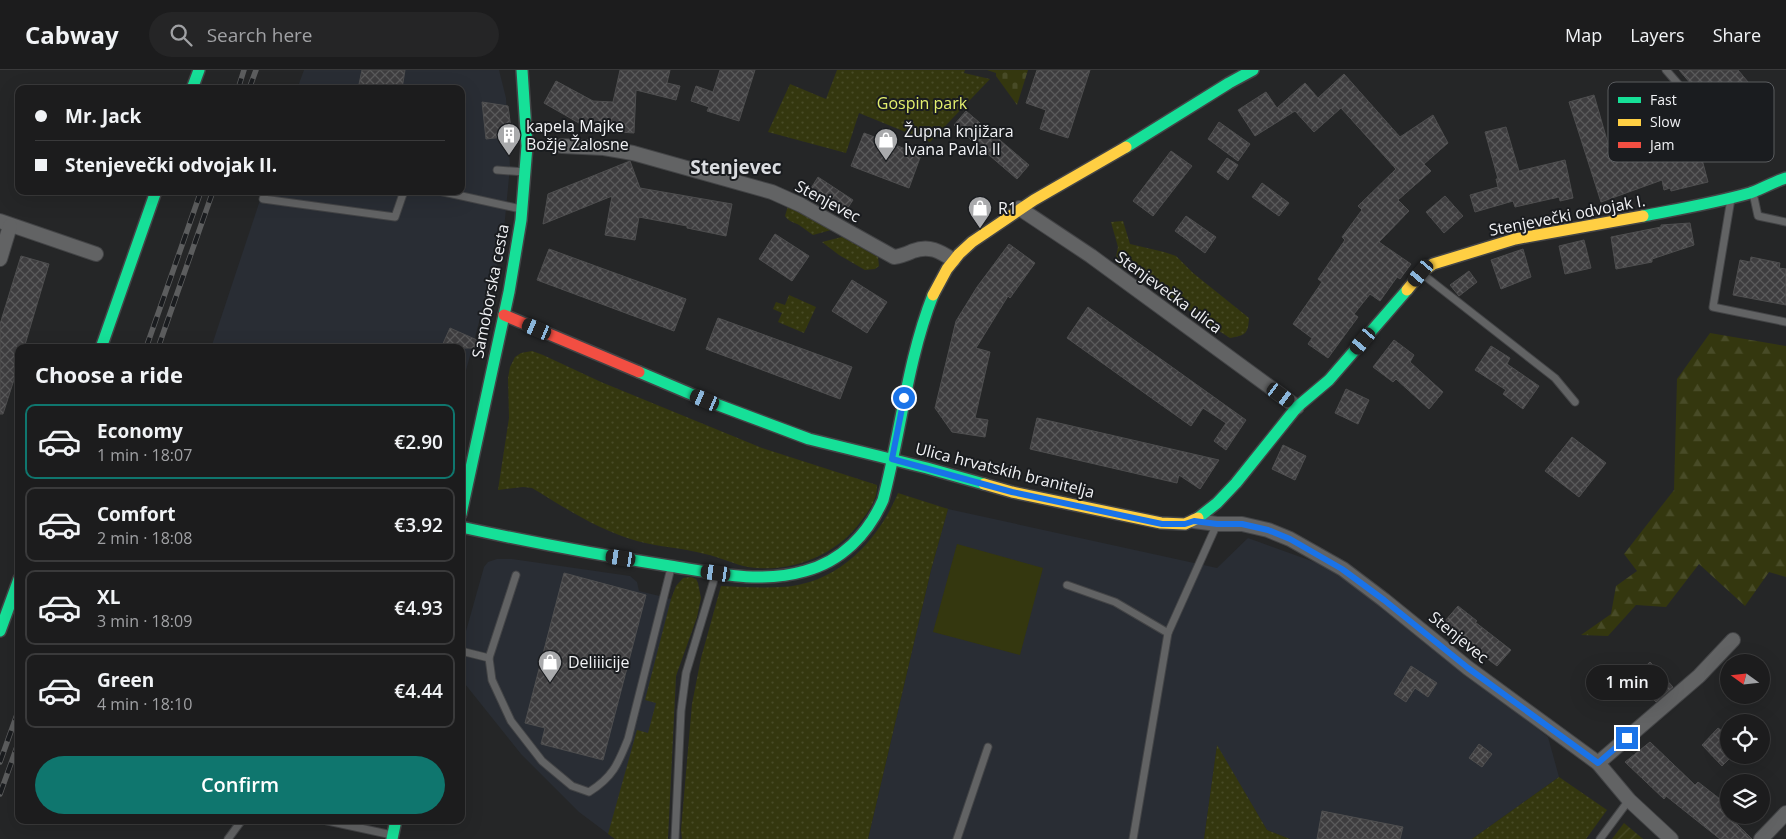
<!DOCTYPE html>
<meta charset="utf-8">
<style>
:root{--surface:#1c1c1d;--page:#252526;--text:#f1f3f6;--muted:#a0a1a4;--line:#3a3a3b;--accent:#0f766e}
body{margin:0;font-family:"Open Sans",sans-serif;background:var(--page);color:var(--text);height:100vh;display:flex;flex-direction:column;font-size:19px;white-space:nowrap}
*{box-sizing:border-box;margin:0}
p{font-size:16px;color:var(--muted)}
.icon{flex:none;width:28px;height:28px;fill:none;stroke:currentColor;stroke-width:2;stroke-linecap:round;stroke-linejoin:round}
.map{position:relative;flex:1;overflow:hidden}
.sheet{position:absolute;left:15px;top:274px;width:450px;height:480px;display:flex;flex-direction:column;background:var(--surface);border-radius:10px;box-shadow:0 5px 20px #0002,0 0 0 1px var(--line)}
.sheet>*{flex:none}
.guide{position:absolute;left:15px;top:15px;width:450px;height:110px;border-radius:10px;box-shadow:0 5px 20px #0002,0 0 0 1px var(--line);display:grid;align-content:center;height:110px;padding:0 20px;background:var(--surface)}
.needle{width:32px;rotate:285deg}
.buttons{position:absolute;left:1720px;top:584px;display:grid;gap:10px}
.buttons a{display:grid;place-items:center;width:50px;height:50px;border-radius:50%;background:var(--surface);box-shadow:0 5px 20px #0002,0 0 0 1px var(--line);font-size:25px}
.end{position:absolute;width:22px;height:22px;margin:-11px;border:6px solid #1a73e8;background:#fff;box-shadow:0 0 0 2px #fff}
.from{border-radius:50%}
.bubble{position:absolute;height:35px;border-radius:18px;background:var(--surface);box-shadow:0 5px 20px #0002,0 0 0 1px var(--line);font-size:16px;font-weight:600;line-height:35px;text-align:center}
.car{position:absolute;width:15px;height:30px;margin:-15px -8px;border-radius:6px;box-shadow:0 0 4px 1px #0007;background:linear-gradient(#222 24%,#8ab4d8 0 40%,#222 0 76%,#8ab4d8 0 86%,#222 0)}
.guide b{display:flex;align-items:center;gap:18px;height:48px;font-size:19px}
.guide b+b{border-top:1px solid var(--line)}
.guide i{width:12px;height:12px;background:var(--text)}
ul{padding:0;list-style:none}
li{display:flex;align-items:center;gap:15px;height:75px;margin:0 10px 8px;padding:0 10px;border:2px solid var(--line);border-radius:10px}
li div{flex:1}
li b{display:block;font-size:19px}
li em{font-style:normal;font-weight:600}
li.current{border-color:var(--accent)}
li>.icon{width:45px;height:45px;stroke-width:1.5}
h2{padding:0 20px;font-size:22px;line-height:60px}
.action{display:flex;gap:10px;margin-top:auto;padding:10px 20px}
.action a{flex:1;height:58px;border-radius:30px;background:var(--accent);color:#fff;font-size:20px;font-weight:600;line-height:58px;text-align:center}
header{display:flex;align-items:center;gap:30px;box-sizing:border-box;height:70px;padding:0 25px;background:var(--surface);border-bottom:1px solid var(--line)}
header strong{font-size:24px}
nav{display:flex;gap:28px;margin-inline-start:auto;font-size:18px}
.search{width:350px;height:45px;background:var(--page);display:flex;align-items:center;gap:12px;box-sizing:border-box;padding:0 18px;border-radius:28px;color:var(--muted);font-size:19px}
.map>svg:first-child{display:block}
.built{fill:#292d34}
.grass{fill:url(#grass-dots)}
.forest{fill:url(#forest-firs)}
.cemetery{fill:url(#cemetery-stones)}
.garden{fill:url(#garden-furrows)}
.pitch{fill:#34370f}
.building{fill:url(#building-cross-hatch);stroke:#4e4e4f}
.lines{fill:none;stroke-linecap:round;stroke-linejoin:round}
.lane-casing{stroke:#434446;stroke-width:9}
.street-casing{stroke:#434446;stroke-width:16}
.fast-casing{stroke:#434446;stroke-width:14}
.slow-casing{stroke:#434446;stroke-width:14}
.jam-casing{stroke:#434446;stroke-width:14}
.lane{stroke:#626364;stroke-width:7}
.street{stroke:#626364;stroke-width:14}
.fast{stroke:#16e098;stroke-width:11}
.slow{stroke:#ffcf43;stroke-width:11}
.jam{stroke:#f24e42;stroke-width:11}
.rail-casing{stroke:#5c5d5e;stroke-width:5.5}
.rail{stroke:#1a1c1f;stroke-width:4;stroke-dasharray:11;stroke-linecap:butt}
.route{stroke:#1a73e8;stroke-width:6}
.labels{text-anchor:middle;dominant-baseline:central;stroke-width:4;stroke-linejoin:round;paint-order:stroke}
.park-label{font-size:16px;fill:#e3ef6e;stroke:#1a1c1f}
.poi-label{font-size:16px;fill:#f0f1f4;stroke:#1a1c1f;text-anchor:start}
.street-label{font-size:16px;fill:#f0f1f4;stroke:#1a1c1f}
.quarter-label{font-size:19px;font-weight:bold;fill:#dbdde1;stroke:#1a1c1f}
.key{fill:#1a1c1f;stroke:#5a5c5f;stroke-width:1}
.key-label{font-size:14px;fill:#f0f1f4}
</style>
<header>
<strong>Cabway</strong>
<div class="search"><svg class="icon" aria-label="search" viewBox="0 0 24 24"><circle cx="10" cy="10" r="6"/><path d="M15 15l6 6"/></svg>Search here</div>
<nav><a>Map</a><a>Layers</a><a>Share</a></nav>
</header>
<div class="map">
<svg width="1786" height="769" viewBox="0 0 1786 769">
<defs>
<pattern id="grass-dots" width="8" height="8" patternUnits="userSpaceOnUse" patternTransform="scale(1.25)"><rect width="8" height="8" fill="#34370f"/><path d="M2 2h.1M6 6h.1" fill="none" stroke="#484b27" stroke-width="1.8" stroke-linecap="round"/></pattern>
<pattern id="forest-firs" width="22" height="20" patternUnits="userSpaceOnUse" patternTransform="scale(1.25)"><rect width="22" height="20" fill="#34370f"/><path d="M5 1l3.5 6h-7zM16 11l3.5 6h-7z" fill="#484b27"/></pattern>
<pattern id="cemetery-stones" width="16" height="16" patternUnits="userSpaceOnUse" patternTransform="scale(1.25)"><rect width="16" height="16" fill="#34370f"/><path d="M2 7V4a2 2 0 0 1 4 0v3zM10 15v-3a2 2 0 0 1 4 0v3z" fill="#484b27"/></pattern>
<pattern id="garden-furrows" width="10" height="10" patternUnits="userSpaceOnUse" patternTransform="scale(1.25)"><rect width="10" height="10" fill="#34370f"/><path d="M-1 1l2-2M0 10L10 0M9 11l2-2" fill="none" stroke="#484b27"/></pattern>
<pattern id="building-cross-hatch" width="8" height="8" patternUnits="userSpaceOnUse" patternTransform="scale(1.25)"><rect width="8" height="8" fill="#3e3d3f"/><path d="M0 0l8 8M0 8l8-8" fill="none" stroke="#5a5a5b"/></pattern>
</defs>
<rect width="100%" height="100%" fill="#252627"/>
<g class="built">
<path d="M 304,0 L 499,0 L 506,28 L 510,97 L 502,180 L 482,241 L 461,319 L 461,278 L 211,278 L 263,121 L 461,121 L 461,19 L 297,19 Z"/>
<path d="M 948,439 L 1217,498 L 1248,468 L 1331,498 L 1548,667 L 1559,707 L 1472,769 L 1290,769 L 1267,760 L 1217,676 L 1204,769 L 868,769 L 931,500 Z"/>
<path d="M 497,489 L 512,489 L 630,506 L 637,512 L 639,521 L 680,531 L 668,769 L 615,769 L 579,742 L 521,684 L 461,609 L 461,579 L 484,497 L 488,492 Z"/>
</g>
<g class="grass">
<path d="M 837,0 L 965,0 L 964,3 L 990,9 L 930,72 L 859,43 L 846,83 L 768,62 L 790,14 L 826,29 Z"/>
<path d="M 788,136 L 831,160 L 813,165 C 808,162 804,158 799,155 C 794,152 789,152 785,146 Z"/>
<path d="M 1123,151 L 1130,174 L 1164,182 L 1176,186 L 1193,203 L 1249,248 C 1248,265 1245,265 1230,268 C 1191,244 1157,215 1117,194 L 1116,187 L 1118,177 L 1111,152 Z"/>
<path d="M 842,167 L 878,187 L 879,196 L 875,199 L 865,200 L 839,185 L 822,172 Z"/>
<path d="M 789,225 L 816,237 L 804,263 L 778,252 L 782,243 L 773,239 L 776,232 L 785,235 Z"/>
<path d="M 532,281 L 543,285 L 601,312 L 762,378 L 877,415 C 878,432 863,449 853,461 C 827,489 786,503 748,497 C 733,494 720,487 705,484 C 683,478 659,477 637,471 C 598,460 567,439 532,418 L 523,417 L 498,420 L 509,348 L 508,308 L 510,297 L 515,287 L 521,283 Z"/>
<path d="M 898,423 L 948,439 L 931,500 L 868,769 L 682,769 L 681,760 L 692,634 L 701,588 L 721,516 C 741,517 762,518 782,517 C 838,514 878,471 898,423 Z"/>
<path d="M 691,507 L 696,509 L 698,513 L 701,528 L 697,547 L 676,606 L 668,769 L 615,769 L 608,764 L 637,660 L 648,663 L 656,633 L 645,630 L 671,529 L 676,516 L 683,508 Z"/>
<path d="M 1217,675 L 1267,760 L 1290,769 L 1204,769 Z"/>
<path d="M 1559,707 L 1607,740 L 1586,769 L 1472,769 Z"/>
</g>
<path class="forest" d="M 1710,263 L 1786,276 L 1786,507 L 1769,502 L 1745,536 L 1699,494 L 1666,537 L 1636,535 L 1608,566 L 1581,565 L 1611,544 L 1616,516 L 1637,501 L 1624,484 L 1674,420 L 1677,309 Z"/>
<path class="cemetery" d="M 987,0 L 1028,0 L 1017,35 L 996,6 L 996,3 Z"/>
<path class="garden" d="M 1624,753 L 1643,769 L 1612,769 Z"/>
<path class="pitch" d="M 957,474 L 1043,498 L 1020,585 L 933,562 Z"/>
<g class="building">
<path d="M 362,0 L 405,0 L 402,19 L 358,19 Z"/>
<path d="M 620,0 L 670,0 L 667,13 L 680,16 L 676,30 L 636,20 L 634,63 L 591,60 L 544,33 L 556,11 L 593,31 L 613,32 Z"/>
<path d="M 720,0 L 755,0 L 739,51 L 707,41 L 709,37 L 691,31 L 696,16 L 713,22 Z"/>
<path d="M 1037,0 L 1090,0 L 1068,68 L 1040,59 L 1046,40 L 1026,33 Z"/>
<path d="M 1679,0 L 1738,0 L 1769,37 L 1736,66 Z"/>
<path d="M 1344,4 L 1400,67 L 1433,45 L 1448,73 L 1424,94 L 1431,101 L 1398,130 L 1409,141 L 1379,172 L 1411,194 L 1400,209 L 1397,207 L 1380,231 L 1370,224 L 1354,244 L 1358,247 L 1328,288 L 1308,274 L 1312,268 L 1293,254 L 1322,212 L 1318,209 L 1345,170 L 1342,167 L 1362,140 L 1358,136 L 1396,99 L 1341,38 L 1314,62 L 1295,41 L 1255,66 L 1238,40 L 1266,22 L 1277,38 L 1305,13 L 1318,28 Z"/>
<path d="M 1594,25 L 1613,91 L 1639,82 L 1642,92 L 1699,78 L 1708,112 L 1671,121 L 1670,118 L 1664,120 L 1662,110 L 1601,132 L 1569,32 Z"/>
<path d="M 482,32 L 508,36 L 512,66 L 486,69 Z"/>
<path d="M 966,41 L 1029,95 L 1017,109 L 954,55 Z"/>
<path d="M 1219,52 L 1250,74 L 1238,91 L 1208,69 Z"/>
<path d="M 1506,57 L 1519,101 L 1565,90 L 1573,128 L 1560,131 L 1559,127 L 1515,137 L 1513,131 L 1475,142 L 1470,125 L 1498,117 L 1496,109 L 1498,109 L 1485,62 Z"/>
<path d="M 864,63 L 921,85 L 909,118 L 851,96 Z"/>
<path d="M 1171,81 L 1192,96 L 1153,146 L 1133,131 Z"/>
<path d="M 1227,88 L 1238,95 L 1228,110 L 1217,102 Z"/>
<path d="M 630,91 L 640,118 L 732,134 L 726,166 L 687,158 L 687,156 L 639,147 L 635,170 L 605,165 L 612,126 L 543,154 L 548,124 Z"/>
<path d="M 818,107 L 853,130 L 843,145 L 808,123 Z"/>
<path d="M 1262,113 L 1289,133 L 1279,146 L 1252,127 Z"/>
<path d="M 1445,126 L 1463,146 L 1444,163 L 1426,142 Z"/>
<path d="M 1186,146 L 1216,167 L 1205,183 L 1175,161 Z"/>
<path d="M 1690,153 L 1694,175 L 1652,189 L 1652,192 L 1616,199 L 1611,167 L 1661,157 L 1661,155 Z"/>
<path d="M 775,164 L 809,186 L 792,211 L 759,189 Z"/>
<path d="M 1584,170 L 1591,198 L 1565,204 L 1559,176 Z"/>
<path d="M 1009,174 L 1035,193 L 1010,228 L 1008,226 L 976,278 L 990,282 L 975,348 L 988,350 L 985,367 L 952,362 L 935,338 L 956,251 L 977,217 Z"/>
<path d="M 549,179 L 686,229 L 674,261 L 537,210 Z"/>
<path d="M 1523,179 L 1531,207 L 1501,219 L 1491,190 Z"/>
<path d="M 21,186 L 49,194 L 24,278 L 19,278 L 19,294 L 3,344 L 0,344 L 0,254 Z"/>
<path d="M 1751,187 L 1780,193 L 1779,198 L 1786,199 L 1786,235 L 1733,225 L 1740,190 L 1750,192 Z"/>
<path d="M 1469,201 L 1477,212 L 1459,226 L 1450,215 Z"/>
<path d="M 852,210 L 887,232 L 867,263 L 832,241 Z"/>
<path d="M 1088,237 L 1246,350 L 1226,380 L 1214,371 L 1226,353 L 1203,338 L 1191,356 L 1067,268 Z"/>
<path d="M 718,248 L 852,297 L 840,329 L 706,279 Z"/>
<path d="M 450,258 L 486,274 L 485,278 L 441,278 Z"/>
<path d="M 1394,270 L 1414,285 L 1410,292 L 1443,322 L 1429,339 L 1396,309 L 1393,312 L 1373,297 Z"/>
<path d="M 1491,276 L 1510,288 L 1507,294 L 1539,316 L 1523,339 L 1503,324 L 1506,320 L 1475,300 Z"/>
<path d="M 1346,319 L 1369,330 L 1358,354 L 1335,343 Z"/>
<path d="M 1037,348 L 1219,390 L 1200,419 L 1179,405 L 1177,413 L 1030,379 Z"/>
<path d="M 1572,367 L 1606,393 L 1579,427 L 1545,401 Z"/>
<path d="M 1283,375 L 1306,386 L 1295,410 L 1272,399 Z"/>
<path d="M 564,503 L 646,525 L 603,690 L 541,674 L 545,658 L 525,653 Z"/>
<path d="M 1458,536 L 1477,551 L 1475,552 L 1511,580 L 1497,596 L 1478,582 L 1480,580 L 1445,551 Z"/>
<path d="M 1650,592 L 1673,617 L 1656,632 L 1633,608 Z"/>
<path d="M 1411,596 L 1437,613 L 1428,627 L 1415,618 L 1406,632 L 1394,624 Z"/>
<path d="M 1718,658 L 1729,666 L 1729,689 L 1722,696 L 1702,675 Z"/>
<path d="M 1650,672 L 1695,715 L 1698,712 L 1729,736 L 1729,746 L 1752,769 L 1720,769 L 1666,726 L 1664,729 L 1625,692 Z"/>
<path d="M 1479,674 L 1492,684 L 1482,697 L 1469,688 Z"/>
<path d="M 1322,741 L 1403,757 L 1400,769 L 1317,769 Z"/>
</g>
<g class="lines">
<g class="lane-casing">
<g id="lane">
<path d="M 1666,0 L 1713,54"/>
<path d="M 497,100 L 525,102"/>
<path d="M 266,121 L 263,129 L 395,147 L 404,121"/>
<path d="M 439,121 L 521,139"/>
<path d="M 1753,123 L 1758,146 L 1786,152"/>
<path d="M 1731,129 L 1713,237 L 1786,252"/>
<path d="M 1421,203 L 1555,308 L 1575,332"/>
<path d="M 1067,515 L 1115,532 L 1168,563"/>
<path d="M 461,581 L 489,588 L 516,505"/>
<path d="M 489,588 L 492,610 L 511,651 L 542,691 L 572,716 L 589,722 C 613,707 618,694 628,669 L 671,498"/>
<path d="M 323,750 L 392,765"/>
<path d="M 228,769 L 242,750"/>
<path d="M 675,769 L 681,641 L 686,603 L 716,503"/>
<path d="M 957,769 L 988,677"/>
<path d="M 1133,769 L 1168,563 L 1217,454"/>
<path d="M 1600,769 L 1629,730"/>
</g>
</g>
<g class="street-casing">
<g id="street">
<path d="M 562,76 L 604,78 L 633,83 L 772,122 L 801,135 L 894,187 C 902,186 906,184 913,181 C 929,175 940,181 953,190"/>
<path d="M 1019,138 L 1091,186 L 1297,337"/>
<path d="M 0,151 L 96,184"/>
<path d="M 0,189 L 10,156"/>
<path d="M 1194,451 L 1217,454 L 1242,454 L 1268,460 L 1290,469 L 1343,499 L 1384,530 L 1468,598 L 1598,693 L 1629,730 L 1671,769"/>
<path d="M 1598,693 L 1699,606 L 1733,570"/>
<path d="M 1761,769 L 1786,743"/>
</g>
</g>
<g class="fast-casing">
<g id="fast">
<path d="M 192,19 L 199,0"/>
<path d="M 1126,77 L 1229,13 L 1253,0"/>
<path d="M 1643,146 C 1679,139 1715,133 1750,123 C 1762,119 1773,112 1786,108"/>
<path d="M 101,278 L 156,121"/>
<path d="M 639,302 L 705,330 L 809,369 L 927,398 L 984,414"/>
<path d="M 461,444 L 509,222 L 521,150 L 527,76 L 522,0"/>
<path d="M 1198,448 L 1217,433 L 1236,413 L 1297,337 L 1329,310 L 1407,220"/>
<path d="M 461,457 C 530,472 600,485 670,496 C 714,503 760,514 805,501 C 842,491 868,464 883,430 C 901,362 907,291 933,225"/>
<path d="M 0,561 L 19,509"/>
<path d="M 392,769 L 396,750"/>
</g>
</g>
<g class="slow-casing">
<g id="slow">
<path d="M 1407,220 L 1421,203 L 1433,194 L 1515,169 L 1643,146"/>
<path d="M 933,225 L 947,199 L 959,184 L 972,172 L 1034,130 L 1126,77"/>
<path d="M 984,414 L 1012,422 L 1161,453 L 1185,454 L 1198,448"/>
</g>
</g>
<g class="jam-casing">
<path id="jam" d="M 504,245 L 639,302"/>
</g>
<use href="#lane" class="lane"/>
<use href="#street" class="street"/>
<use href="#fast" class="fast"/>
<use href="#slow" class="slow"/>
<use href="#jam" class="jam"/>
<g class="rail-casing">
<g id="rail">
<path d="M 238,19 L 244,0"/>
<path d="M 249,19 L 256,0"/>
<path d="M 146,278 L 201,121"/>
<path d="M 158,278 L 213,121"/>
<path d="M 0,692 L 19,639"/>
<path d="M 0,724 L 19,671"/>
</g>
</g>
<use href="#rail" class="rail"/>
</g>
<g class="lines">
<path class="route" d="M 904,328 L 892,389 L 1012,422 L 1162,454 L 1185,454 L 1194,451 L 1217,454 L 1242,454 L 1268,460 L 1290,469 L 1342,499 L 1384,530 L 1468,598 L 1598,693 L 1627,668"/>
</g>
<defs>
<g id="building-pin" transform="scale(1.25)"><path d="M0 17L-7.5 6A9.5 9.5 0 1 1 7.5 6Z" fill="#a9aaac" stroke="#1a1c1f"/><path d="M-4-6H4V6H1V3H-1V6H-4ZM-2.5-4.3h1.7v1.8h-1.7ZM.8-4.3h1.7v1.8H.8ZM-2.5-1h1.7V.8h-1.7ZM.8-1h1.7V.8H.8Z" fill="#fff"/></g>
<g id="shop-pin" transform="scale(1.25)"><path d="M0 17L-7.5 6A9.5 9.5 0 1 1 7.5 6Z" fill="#a9aaac" stroke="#1a1c1f"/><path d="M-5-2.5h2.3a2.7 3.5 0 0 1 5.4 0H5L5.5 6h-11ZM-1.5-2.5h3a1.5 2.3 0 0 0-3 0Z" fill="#fff"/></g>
</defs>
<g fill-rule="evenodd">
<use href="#building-pin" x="509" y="65"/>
<use href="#shop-pin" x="886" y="70"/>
<use href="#shop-pin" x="980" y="138"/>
<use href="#shop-pin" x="550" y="592"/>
</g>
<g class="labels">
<g class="park-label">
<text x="922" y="33">Gospin park</text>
</g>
<g class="poi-label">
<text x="526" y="56">kapela Majke<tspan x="526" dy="18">Božje Žalosne</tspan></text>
<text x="904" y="61">Župna knjižara<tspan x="904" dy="18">Ivana Pavla II</tspan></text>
<text x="998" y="138">R1</text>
<text x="568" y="592">Deliiicije</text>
</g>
<g class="street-label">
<text transform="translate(828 131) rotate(28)">Stenjevec</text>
<text transform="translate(1567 145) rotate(-11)">Stenjevečki odvojak I.</text>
<text transform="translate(490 221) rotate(-79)">Samoborska cesta</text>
<text transform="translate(1169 222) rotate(36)">Stenjevečka ulica</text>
<text transform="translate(1005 400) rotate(14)">Ulica hrvatskih branitelja</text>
<text transform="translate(1459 567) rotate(39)">Stenjevec</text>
</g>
<g class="quarter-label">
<text x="736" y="97">Stenjevec</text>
</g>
</g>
<rect x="1608" y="12" width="166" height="80" rx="8" class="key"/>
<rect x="1618" y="27" width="23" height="6" fill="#16e098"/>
<rect x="1618" y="49" width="23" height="7" fill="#ffcf43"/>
<rect x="1618" y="72" width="23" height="6" fill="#f24e42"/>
<g class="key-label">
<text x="1650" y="35">Fast</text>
<text x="1650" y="57">Slow</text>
<text x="1650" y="80">Jam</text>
</g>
</svg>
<div class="buttons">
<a><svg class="needle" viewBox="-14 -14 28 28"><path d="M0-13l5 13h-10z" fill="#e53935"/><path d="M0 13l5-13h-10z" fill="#a0a1a4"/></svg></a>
<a><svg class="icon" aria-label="locate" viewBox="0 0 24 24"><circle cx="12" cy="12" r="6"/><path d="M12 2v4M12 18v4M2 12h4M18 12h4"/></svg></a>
<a><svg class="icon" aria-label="layers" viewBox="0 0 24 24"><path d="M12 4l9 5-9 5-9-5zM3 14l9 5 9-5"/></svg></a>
</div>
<i class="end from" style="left:904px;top:328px"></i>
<i class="end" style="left:1627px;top:668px"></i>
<div class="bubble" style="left:1586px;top:595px;width:82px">1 min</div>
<i class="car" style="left:1421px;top:203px;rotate:220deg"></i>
<i class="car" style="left:537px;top:259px;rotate:293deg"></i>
<i class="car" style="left:1363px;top:271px;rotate:220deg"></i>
<i class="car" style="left:1281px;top:325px;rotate:126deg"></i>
<i class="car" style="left:705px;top:330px;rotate:293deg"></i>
<i class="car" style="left:621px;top:488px;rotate:279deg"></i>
<i class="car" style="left:716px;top:503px;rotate:278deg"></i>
<div class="guide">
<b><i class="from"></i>Mr. Jack</b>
<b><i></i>Stenjevečki odvojak II.</b>
</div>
<section class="sheet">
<h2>Choose a ride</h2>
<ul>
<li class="current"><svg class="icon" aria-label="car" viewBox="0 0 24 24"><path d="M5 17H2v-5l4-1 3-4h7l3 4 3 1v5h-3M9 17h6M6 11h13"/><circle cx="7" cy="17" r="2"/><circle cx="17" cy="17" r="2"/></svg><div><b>Economy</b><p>1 min · 18:07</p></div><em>€2.90</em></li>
<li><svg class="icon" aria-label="car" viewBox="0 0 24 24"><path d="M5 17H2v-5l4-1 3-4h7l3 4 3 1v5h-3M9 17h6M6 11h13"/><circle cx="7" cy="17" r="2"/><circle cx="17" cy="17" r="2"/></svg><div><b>Comfort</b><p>2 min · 18:08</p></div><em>€3.92</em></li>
<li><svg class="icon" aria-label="car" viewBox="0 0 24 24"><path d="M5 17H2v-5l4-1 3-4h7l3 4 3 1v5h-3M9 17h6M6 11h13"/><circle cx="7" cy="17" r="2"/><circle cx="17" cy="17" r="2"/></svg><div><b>XL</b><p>3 min · 18:09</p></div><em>€4.93</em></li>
<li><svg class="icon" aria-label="car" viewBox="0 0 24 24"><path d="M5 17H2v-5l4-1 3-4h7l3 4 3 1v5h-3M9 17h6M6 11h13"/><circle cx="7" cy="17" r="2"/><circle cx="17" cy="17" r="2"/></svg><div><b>Green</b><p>4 min · 18:10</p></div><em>€4.44</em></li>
</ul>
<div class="action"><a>Confirm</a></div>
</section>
</div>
